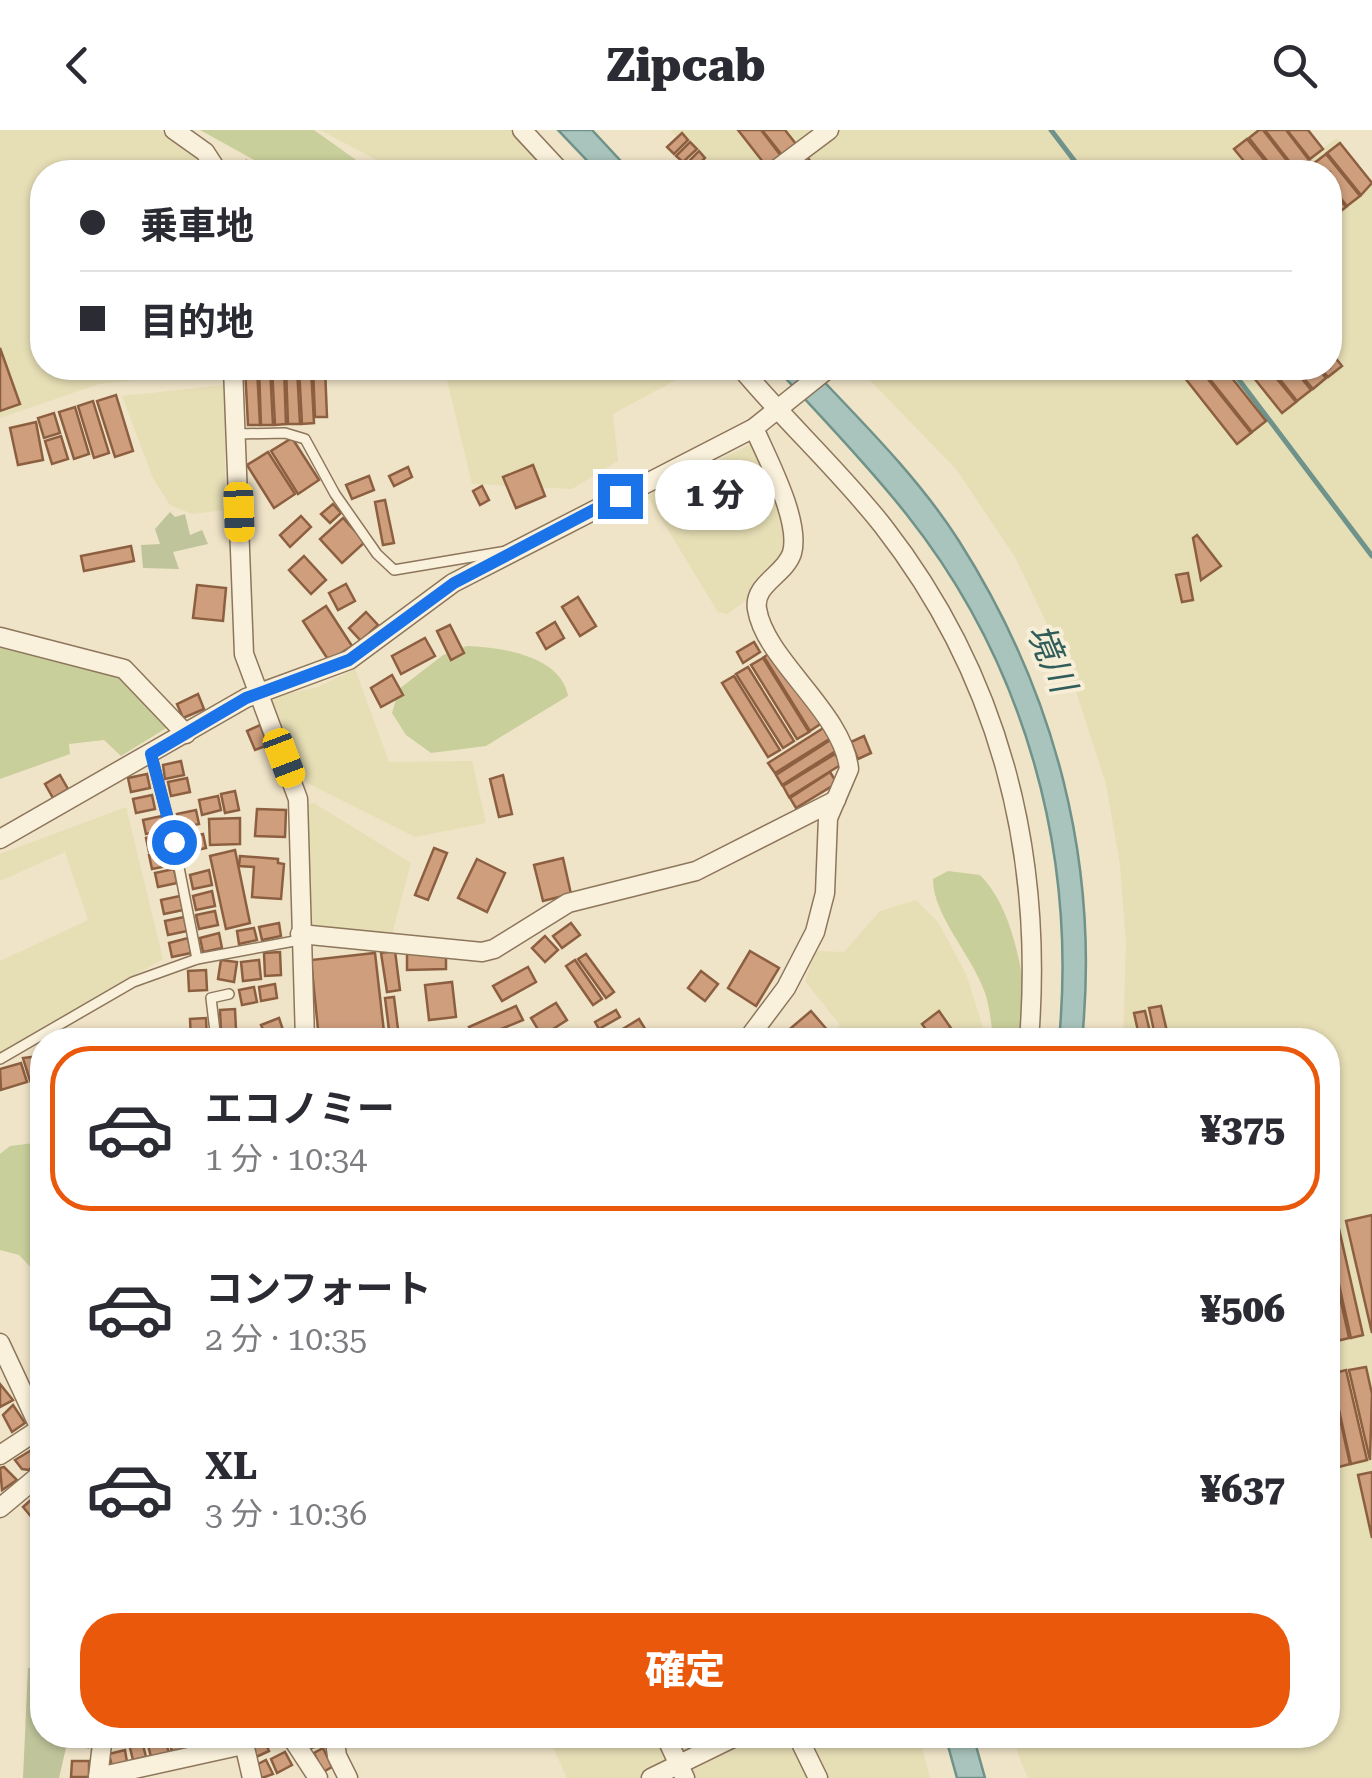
<!DOCTYPE html>
<html lang="ja">
<meta charset="utf-8">
<style>
:root{--surface:#fff;--page:#f2f2f3;--text:#2b2b33;--muted:#7c7c81;--line:#e1e1e2;--accent:#ea580c}
body{margin:0;font-family:"Roboto Serif","Noto Sans JP",serif;background:var(--page);color:var(--text);height:100vh;display:flex;flex-direction:column;font-size:38px;white-space:nowrap}
*{box-sizing:border-box;margin:0}
p{font-size:32px;color:var(--muted)}
.icon{flex:none;width:55px;height:55px;fill:none;stroke:currentColor;stroke-width:2;stroke-linecap:round;stroke-linejoin:round}
.map{position:relative;flex:1;overflow:hidden}
.sheet{position:absolute;left:30px;top:898px;width:1310px;height:720px;display:flex;flex-direction:column;background:var(--surface);border-radius:40px;box-shadow:0 2px 8px #0004}
.sheet>*{flex:none}
.guide{position:absolute;left:30px;top:30px;width:1312px;height:220px;border-radius:40px;box-shadow:0 2px 8px #0004;display:grid;align-content:center;height:220px;padding:0 50px;background:var(--surface)}
.end{position:absolute;width:45px;height:45px;margin:-22px;border:12px solid #1a73e8;background:#fff;box-shadow:0 0 0 5px #fff}
.from{border-radius:50%}
.bubble{position:absolute;height:70px;border-radius:35px;background:var(--surface);box-shadow:0 2px 8px #0004;font-size:32px;font-weight:800;line-height:70px;text-align:center}
.car{position:absolute;width:30px;height:60px;margin:-30px -15px;border-radius:12px;box-shadow:0 0 8px 2px #0007;background:linear-gradient(#f5c518 24%,#345 0 40%,#f5c518 0 76%,#345 0 86%,#f5c518 0)}
.guide b{display:flex;align-items:center;gap:35px;height:95px;font-size:38px}
.guide b+b{border-top:2px solid var(--line)}
.guide i{width:25px;height:25px;background:var(--text)}
ul{padding:18px 0 0;list-style:none}
li{display:flex;align-items:center;gap:30px;height:165px;margin:0 20px 15px;padding:0 30px;border:5px solid transparent;border-radius:40px}
li div{flex:1}
li b{display:block;font-size:38px}
li em{font-style:normal;font-weight:800}
li.current{border-color:var(--accent)}
li>.icon{width:90px;height:90px;stroke-width:1.5}
.cta{display:flex;gap:20px;margin-top:auto;padding:20px 50px}
.cta a{flex:1;height:115px;border-radius:40px;background:var(--accent);color:#fff;font-size:40px;font-weight:800;line-height:115px;text-align:center}
header{display:flex;justify-content:space-between;align-items:center;height:130px;padding:0 50px;background:var(--surface);font-size:45px;font-weight:800}
.map>svg:first-child{display:block}
.farmland{fill:#e6deb5}
.green{fill:#c9cf9b}
.cemetery{fill:#bfc49a}
.water{fill:#a9c4bc;stroke:#6f938a;stroke-width:2.5}
.lines{fill:none;stroke-linecap:round;stroke-linejoin:round}
.stream{stroke:#6f938a;stroke-width:5}
.building{fill:#cf9f7d;stroke:#8d5f41;stroke-width:2.5}
.service-casing{stroke:#8d765c;stroke-width:12}
.minor-casing{stroke:#8d765c;stroke-width:21}
.service{stroke:#faf1dc;stroke-width:9}
.minor{stroke:#faf1dc;stroke-width:18}
.route{stroke:#1a73e8;stroke-width:12}
.labels{text-anchor:middle;dominant-baseline:central;stroke-width:8;stroke-linejoin:round;paint-order:stroke}
.water-label{font-size:35px;font-style:italic;fill:#2f5d5a;stroke:#f7eed8}
</style>
<header><svg class="icon" aria-label="back" viewBox="0 0 24 24"><path d="M15 5l-7 7 7 7"/></svg>Zipcab<svg class="icon" aria-label="search" viewBox="0 0 24 24"><circle cx="10" cy="10" r="6"/><path d="M15 15l6 6"/></svg></header>
<div class="map">
<svg width="1372" height="1648" viewBox="0 0 1372 1648">
<rect width="100%" height="100%" fill="#f0e4c8"/>
<g class="farmland">
<path d="M 0,0 L 159,0 L 189,19 L 209,42 L 42,42 L 42,238 L 225,241 L 99,254 L 0,288 Z"/>
<path d="M 320,0 L 515,0 L 547,42 L 399,42 Z"/>
<path d="M 670,0 L 1307,0 L 1322,19 L 1337,8 L 1372,53 L 1372,1648 L 1028,1648 L 1020,1629 L 1013,1605 L 1328,1605 L 1328,910 L 1123,910 L 1126,813 L 1120,735 L 1106,654 L 1069,540 L 1015,427 L 956,339 L 858,238 L 1330,238 L 1330,42 L 711,42 Z"/>
<path d="M 461,238 L 698,238 L 613,284 L 618,331 L 572,359 L 472,354 L 447,250 Z"/>
<path d="M 225,255 L 225,380 L 192,384 L 170,375 L 153,348 L 122,266 Z"/>
<path d="M 755,312 L 787,402 L 782,437 L 751,467 L 727,484 L 718,482 L 647,366 Z"/>
<path d="M 355,539 L 389,632 L 472,631 L 486,693 L 415,707 L 307,653 L 265,569 L 318,557 Z"/>
<path d="M 314,673 L 411,733 L 391,808 L 306,799 L 302,675 Z"/>
<path d="M 126,677 L 163,829 L 0,922 L 0,831 L 88,790 L 65,722 L 0,751 L 0,724 Z"/>
<path d="M 916,770 L 938,792 L 966,844 L 987,910 L 829,910 L 840,895 L 805,851 L 816,821 L 844,822 L 880,781 Z"/>
<path d="M 547,1605 L 919,1605 L 930,1648 L 567,1648 Z"/>
</g>
<g class="green">
<path d="M 200,0 L 314,0 L 373,42 L 276,42 Z"/>
<path d="M 0,513 L 114,535 L 176,592 L 121,626 L 104,610 L 69,614 L 70,624 L 0,649 Z"/>
<path d="M 467,516 C 501,517 561,526 568,566 L 486,616 L 431,623 L 406,605 L 392,583 L 399,559 L 443,525 Z"/>
<path d="M 948,741 L 980,745 C 1017,782 1026,859 1029,910 L 994,910 C 991,895 990,878 985,863 C 972,825 933,786 933,749 Z"/>
<path d="M 42,1012 L 42,1149 L 19,1125 L 0,1120 L 0,1024 L 10,1016 Z"/>
</g>
<g class="cemetery">
<path d="M 170,382 L 175,387 L 185,384 L 190,405 L 202,400 L 208,414 L 173,422 L 179,439 L 143,438 L 141,415 L 160,414 L 155,399 Z"/>
<path d="M 28,1538 L 42,1538 L 42,1605 L 69,1605 L 59,1648 L 23,1648 Z"/>
</g>
<g class="water">
<path d="M 558,0 L 592,0 L 631,42 L 598,42 Z"/>
<path d="M 776,238 L 811,238 C 862,292 919,348 959,411 C 1055,562 1100,732 1082,910 L 1059,910 C 1077,722 1025,534 907,385 C 866,333 820,286 776,238 Z"/>
<path d="M 945,1605 L 973,1605 L 985,1648 L 957,1648 Z"/>
</g>
<g class="lines">
<g class="stream">
<path d="M 1051,0 L 1083,42"/>
<path d="M 1230,238 L 1372,426"/>
</g>
</g>
<g class="building">
<path d="M 738,0 L 761,0 L 781,26 L 767,37 Z"/>
<path d="M 762,0 L 785,0 L 796,14 L 782,25 Z"/>
<path d="M 1259,0 L 1263,0 L 1295,41 L 1276,42 L 1249,8 Z"/>
<path d="M 1265,0 L 1286,0 L 1309,30 L 1296,40 Z"/>
<path d="M 1287,0 L 1308,0 L 1323,19 L 1310,29 Z"/>
<path d="M 682,3 L 688,10 L 674,24 L 667,17 Z"/>
<path d="M 1247,9 L 1274,42 L 1253,42 L 1234,19 Z"/>
<path d="M 690,12 L 697,19 L 683,32 L 676,26 Z"/>
<path d="M 1340,13 L 1372,53 L 1361,65 L 1327,23 Z"/>
<path d="M 699,21 L 705,28 L 691,42 L 685,35 Z"/>
<path d="M 1326,24 L 1360,66 L 1347,76 L 1330,55 L 1330,42 L 1320,42 L 1313,34 Z"/>
<path d="M 807,27 L 819,42 L 797,42 L 793,38 Z"/>
<path d="M 246,31 L 249,42 L 227,42 L 225,37 Z"/>
<path d="M 1330,57 L 1346,77 L 1333,87 L 1330,84 Z"/>
<path d="M 0,218 L 20,274 L 0,281 Z"/>
<path d="M 1330,221 L 1342,236 L 1328,247 L 1320,238 L 1330,238 Z"/>
<path d="M 245,238 L 257,238 L 260,295 L 248,295 Z"/>
<path d="M 259,238 L 270,238 L 273,295 L 261,295 Z"/>
<path d="M 272,238 L 284,238 L 286,294 L 275,295 Z"/>
<path d="M 286,238 L 297,238 L 300,294 L 288,294 Z"/>
<path d="M 299,238 L 311,238 L 314,293 L 302,294 Z"/>
<path d="M 313,238 L 325,238 L 327,287 L 315,287 Z"/>
<path d="M 1177,238 L 1199,238 L 1251,303 L 1237,314 Z"/>
<path d="M 1201,238 L 1224,238 L 1266,291 L 1252,302 Z"/>
<path d="M 1246,238 L 1268,238 L 1296,272 L 1282,283 Z"/>
<path d="M 1271,238 L 1293,238 L 1311,260 L 1297,271 Z"/>
<path d="M 1295,238 L 1318,238 L 1326,248 L 1313,259 Z"/>
<path d="M 116,265 L 133,321 L 115,327 L 97,271 Z"/>
<path d="M 93,271 L 109,323 L 94,328 L 78,276 Z"/>
<path d="M 75,277 L 89,324 L 74,329 L 59,282 Z"/>
<path d="M 54,283 L 60,303 L 44,308 L 38,288 Z"/>
<path d="M 36,292 L 43,330 L 18,335 L 10,298 Z"/>
<path d="M 61,306 L 68,329 L 52,334 L 45,311 Z"/>
<path d="M 292,308 L 319,350 L 298,364 L 271,321 Z"/>
<path d="M 268,322 L 295,364 L 274,378 L 247,335 Z"/>
<path d="M 533,335 L 545,366 L 516,378 L 503,347 Z"/>
<path d="M 408,337 L 412,347 L 394,356 L 389,346 Z"/>
<path d="M 369,346 L 374,360 L 352,369 L 346,355 Z"/>
<path d="M 482,356 L 489,370 L 480,375 L 473,361 Z"/>
<path d="M 385,370 L 394,413 L 383,415 L 375,372 Z"/>
<path d="M 333,374 L 341,383 L 330,393 L 321,384 Z"/>
<path d="M 301,386 L 311,397 L 290,417 L 280,405 Z"/>
<path d="M 343,388 L 365,412 L 342,433 L 320,409 Z"/>
<path d="M 1197,405 L 1221,436 L 1201,450 L 1193,408 Z"/>
<path d="M 131,416 L 134,431 L 84,441 L 81,426 Z"/>
<path d="M 304,426 L 326,450 L 311,464 L 289,440 Z"/>
<path d="M 1188,443 L 1193,470 L 1182,472 L 1176,445 Z"/>
<path d="M 346,454 L 355,471 L 338,480 L 329,463 Z"/>
<path d="M 197,455 L 226,458 L 223,491 L 193,488 Z"/>
<path d="M 578,467 L 596,496 L 580,506 L 562,477 Z"/>
<path d="M 326,476 L 352,516 L 329,531 L 303,491 Z"/>
<path d="M 366,482 L 378,495 L 361,511 L 349,498 Z"/>
<path d="M 555,492 L 564,508 L 546,519 L 537,503 Z"/>
<path d="M 450,495 L 464,523 L 451,530 L 437,501 Z"/>
<path d="M 425,508 L 435,526 L 401,544 L 392,526 Z"/>
<path d="M 754,512 L 760,522 L 743,533 L 737,522 Z"/>
<path d="M 776,519 L 822,593 L 810,601 L 764,527 Z"/>
<path d="M 763,528 L 809,602 L 797,609 L 751,535 Z"/>
<path d="M 748,537 L 794,611 L 783,618 L 736,544 Z"/>
<path d="M 392,545 L 403,565 L 381,577 L 371,558 Z"/>
<path d="M 734,546 L 780,620 L 768,627 L 722,553 Z"/>
<path d="M 198,564 L 204,579 L 183,588 L 177,574 Z"/>
<path d="M 260,595 L 268,615 L 255,620 L 247,601 Z"/>
<path d="M 825,597 L 831,608 L 775,643 L 768,633 Z"/>
<path d="M 864,606 L 871,623 L 858,629 L 851,612 Z"/>
<path d="M 832,609 L 839,619 L 782,655 L 776,645 Z"/>
<path d="M 835,624 L 842,634 L 789,667 L 783,656 Z"/>
<path d="M 181,631 L 184,645 L 165,649 L 163,635 Z"/>
<path d="M 830,642 L 837,653 L 796,678 L 790,668 Z"/>
<path d="M 147,644 L 150,658 L 131,662 L 128,648 Z"/>
<path d="M 60,645 L 68,659 L 53,668 L 45,654 Z"/>
<path d="M 503,645 L 512,684 L 499,687 L 490,649 Z"/>
<path d="M 187,648 L 190,662 L 171,666 L 168,652 Z"/>
<path d="M 235,661 L 239,680 L 225,683 L 221,664 Z"/>
<path d="M 152,665 L 155,679 L 136,683 L 133,669 Z"/>
<path d="M 218,666 L 221,680 L 202,685 L 199,670 Z"/>
<path d="M 257,679 L 286,680 L 285,707 L 255,706 Z"/>
<path d="M 196,680 L 199,694 L 180,698 L 177,684 Z"/>
<path d="M 162,686 L 165,700 L 146,704 L 143,690 Z"/>
<path d="M 240,688 L 240,714 L 210,715 L 209,689 Z"/>
<path d="M 165,703 L 168,718 L 149,722 L 146,708 Z"/>
<path d="M 203,704 L 206,718 L 187,722 L 184,708 Z"/>
<path d="M 434,718 L 447,723 L 428,770 L 415,765 Z"/>
<path d="M 235,720 L 250,793 L 226,799 L 210,726 Z"/>
<path d="M 168,721 L 172,735 L 152,739 L 149,725 Z"/>
<path d="M 240,726 L 278,729 L 278,733 L 284,734 L 281,769 L 252,767 L 254,737 L 239,736 Z"/>
<path d="M 563,728 L 571,764 L 543,771 L 534,735 Z"/>
<path d="M 477,729 L 505,743 L 487,782 L 458,768 Z"/>
<path d="M 174,739 L 177,753 L 158,757 L 155,743 Z"/>
<path d="M 209,740 L 212,755 L 193,759 L 190,745 Z"/>
<path d="M 212,761 L 215,776 L 196,780 L 193,766 Z"/>
<path d="M 180,766 L 183,780 L 164,784 L 161,770 Z"/>
<path d="M 215,781 L 218,795 L 199,799 L 196,785 Z"/>
<path d="M 184,787 L 187,801 L 168,805 L 165,791 Z"/>
<path d="M 279,793 L 281,806 L 262,810 L 259,797 Z"/>
<path d="M 571,793 L 580,805 L 562,818 L 553,806 Z"/>
<path d="M 254,798 L 257,810 L 239,814 L 237,801 Z"/>
<path d="M 219,803 L 222,818 L 203,822 L 200,808 Z"/>
<path d="M 545,806 L 558,820 L 545,832 L 532,818 Z"/>
<path d="M 188,808 L 191,823 L 172,827 L 169,813 Z"/>
<path d="M 395,821 L 400,860 L 387,862 L 381,823 Z"/>
<path d="M 446,821 L 446,839 L 407,840 L 407,822 Z"/>
<path d="M 750,821 L 779,838 L 756,876 L 728,858 Z"/>
<path d="M 280,822 L 281,845 L 265,846 L 264,823 Z"/>
<path d="M 375,823 L 384,902 L 319,909 L 311,830 Z"/>
<path d="M 586,824 L 614,862 L 606,868 L 578,829 Z"/>
<path d="M 221,830 L 237,832 L 234,852 L 218,849 Z"/>
<path d="M 259,830 L 261,849 L 243,851 L 241,832 Z"/>
<path d="M 575,830 L 602,869 L 593,875 L 566,836 Z"/>
<path d="M 528,837 L 536,852 L 502,871 L 493,856 Z"/>
<path d="M 206,840 L 207,860 L 189,861 L 188,841 Z"/>
<path d="M 701,841 L 718,854 L 705,871 L 688,858 Z"/>
<path d="M 452,852 L 456,887 L 429,890 L 425,855 Z"/>
<path d="M 275,854 L 277,868 L 261,871 L 259,857 Z"/>
<path d="M 254,857 L 257,872 L 242,875 L 239,860 Z"/>
<path d="M 394,867 L 398,899 L 389,900 L 385,868 Z"/>
<path d="M 556,873 L 567,890 L 542,906 L 531,888 Z"/>
<path d="M 516,876 L 523,890 L 475,910 L 469,897 Z"/>
<path d="M 1161,876 L 1169,910 L 1156,910 L 1149,878 Z"/>
<path d="M 235,879 L 236,900 L 221,901 L 220,880 Z"/>
<path d="M 616,880 L 620,887 L 599,899 L 595,892 Z"/>
<path d="M 811,881 L 829,902 L 819,910 L 789,910 L 784,904 Z"/>
<path d="M 939,881 L 953,901 L 934,910 L 922,894 Z"/>
<path d="M 1145,881 L 1152,910 L 1140,910 L 1134,883 Z"/>
<path d="M 206,888 L 207,909 L 191,910 L 190,889 Z"/>
<path d="M 279,888 L 284,903 L 267,909 L 261,895 Z"/>
<path d="M 639,889 L 652,910 L 623,910 L 618,902 Z"/>
<path d="M 40,926 L 42,948 L 30,951 L 23,928 Z"/>
<path d="M 21,933 L 27,952 L 1,960 L 0,939 Z"/>
<path d="M 1372,1085 L 1372,1203 L 1346,1091 Z"/>
<path d="M 1337,1090 L 1363,1205 L 1351,1208 L 1328,1106 L 1328,1092 Z"/>
<path d="M 1328,1112 L 1349,1208 L 1337,1211 L 1328,1170 Z"/>
<path d="M 1328,1235 L 1350,1334 L 1335,1338 L 1328,1305 Z"/>
<path d="M 1366,1237 L 1372,1264 L 1370,1330 L 1349,1240 Z"/>
<path d="M 1346,1240 L 1367,1330 L 1351,1334 L 1331,1244 Z"/>
<path d="M 0,1254 L 13,1270 L 0,1277 Z"/>
<path d="M 13,1275 L 25,1293 L 12,1302 L 3,1285 Z"/>
<path d="M 38,1316 L 42,1327 L 29,1340 L 22,1339 L 15,1330 Z"/>
<path d="M 4,1337 L 17,1350 L 2,1360 L 0,1338 Z"/>
<path d="M 1372,1342 L 1372,1408 L 1358,1345 Z"/>
<path d="M 42,1360 L 42,1381 L 33,1389 L 23,1377 Z"/>
<path d="M 75,1605 L 90,1605 L 88,1617 L 74,1615 Z"/>
<path d="M 168,1605 L 185,1605 L 189,1618 L 172,1622 Z"/>
<path d="M 324,1605 L 326,1614 L 311,1618 L 308,1607 Z"/>
<path d="M 164,1606 L 169,1623 L 151,1627 L 147,1611 Z"/>
<path d="M 263,1607 L 269,1621 L 256,1627 L 249,1614 Z"/>
<path d="M 142,1611 L 146,1627 L 133,1630 L 129,1614 Z"/>
<path d="M 323,1618 L 332,1637 L 323,1642 L 314,1623 Z"/>
<path d="M 125,1620 L 127,1632 L 112,1636 L 109,1624 Z"/>
<path d="M 285,1622 L 292,1635 L 277,1643 L 271,1629 Z"/>
<path d="M 266,1630 L 273,1644 L 262,1648 L 256,1635 Z"/>
<path d="M 72,1631 L 89,1631 L 89,1647 L 71,1647 Z"/>
</g>
<g class="lines">
<g class="service-casing">
<g id="service">
<path d="M 236,304 L 285,303 L 305,309 L 335,364 L 377,424 L 394,440 L 507,421"/>
<path d="M 151,624 L 174,712 L 197,829"/>
<path d="M 216,910 L 211,868 L 229,864"/>
<path d="M 0,929 L 133,852 L 197,829 L 300,810"/>
</g>
</g>
<g class="minor-casing">
<g id="minor">
<path d="M 174,0 L 205,22 L 218,42"/>
<path d="M 522,0 L 561,42"/>
<path d="M 773,42 L 829,0"/>
<path d="M 233,238 L 244,524 L 298,669 L 305,910"/>
<path d="M 741,238 C 786,292 839,340 883,396 C 1000,546 1044,722 1029,910"/>
<path d="M 0,507 L 124,539 L 186,604"/>
<path d="M 0,709 L 246,568 L 349,530 L 453,453 L 754,298 L 829,238"/>
<path d="M 300,804 L 482,822 L 494,819 L 568,773 L 696,741 L 836,670"/>
<path d="M 747,910 L 786,858 L 815,802 L 825,763 L 828,688 L 849,639 C 843,582 765,530 757,479 C 753,454 785,445 792,423 C 801,391 767,328 754,298"/>
<path d="M 0,1213 L 42,1303"/>
<path d="M 0,1325 L 38,1300"/>
<path d="M 0,1378 L 42,1343"/>
<path d="M 242,1605 L 252,1648"/>
<path d="M 290,1605 L 318,1648"/>
<path d="M 334,1605 L 337,1626 L 348,1648"/>
<path d="M 665,1605 L 685,1648"/>
<path d="M 797,1605 L 818,1648"/>
<path d="M 98,1647 L 243,1615"/>
<path d="M 98,1648 L 103,1605"/>
<path d="M 651,1648 L 739,1605"/>
</g>
</g>
<use href="#service" class="service"/>
<use href="#minor" class="minor"/>
</g>
<g class="lines">
<path class="route" d="M 174,712 L 151,624 L 246,568 L 349,530 L 454,453 L 620,366"/>
</g>
<g class="labels">
<g class="water-label">
<text transform="translate(1051 528) rotate(67)">境川</text>
</g>
</g>
</svg>
<i class="end from" style="left:174px;top:712px"></i>
<i class="end" style="left:620px;top:366px"></i>
<div class="bubble" style="left:655px;top:330px;width:120px">1 分</div>
<i class="car" style="left:239px;top:382px;rotate:178deg"></i>
<i class="car" style="left:284px;top:628px;rotate:159deg"></i>
<div class="guide">
<b><i class="from"></i>乗車地</b>
<b><i></i>目的地</b>
</div>
<section class="sheet">
<ul>
<li class="current"><svg class="icon" aria-label="car" viewBox="0 0 24 24"><path d="M5 17H2v-5l4-1 3-4h7l3 4 3 1v5h-3M9 17h6M6 11h13"/><circle cx="7" cy="17" r="2"/><circle cx="17" cy="17" r="2"/></svg><div><b>エコノミー</b><p>1 分 · 10:34</p></div><em>¥375</em></li>
<li><svg class="icon" aria-label="car" viewBox="0 0 24 24"><path d="M5 17H2v-5l4-1 3-4h7l3 4 3 1v5h-3M9 17h6M6 11h13"/><circle cx="7" cy="17" r="2"/><circle cx="17" cy="17" r="2"/></svg><div><b>コンフォート</b><p>2 分 · 10:35</p></div><em>¥506</em></li>
<li><svg class="icon" aria-label="car" viewBox="0 0 24 24"><path d="M5 17H2v-5l4-1 3-4h7l3 4 3 1v5h-3M9 17h6M6 11h13"/><circle cx="7" cy="17" r="2"/><circle cx="17" cy="17" r="2"/></svg><div><b>XL</b><p>3 分 · 10:36</p></div><em>¥637</em></li>
</ul>
<div class="cta"><a>確定</a></div>
</section>
</div>
